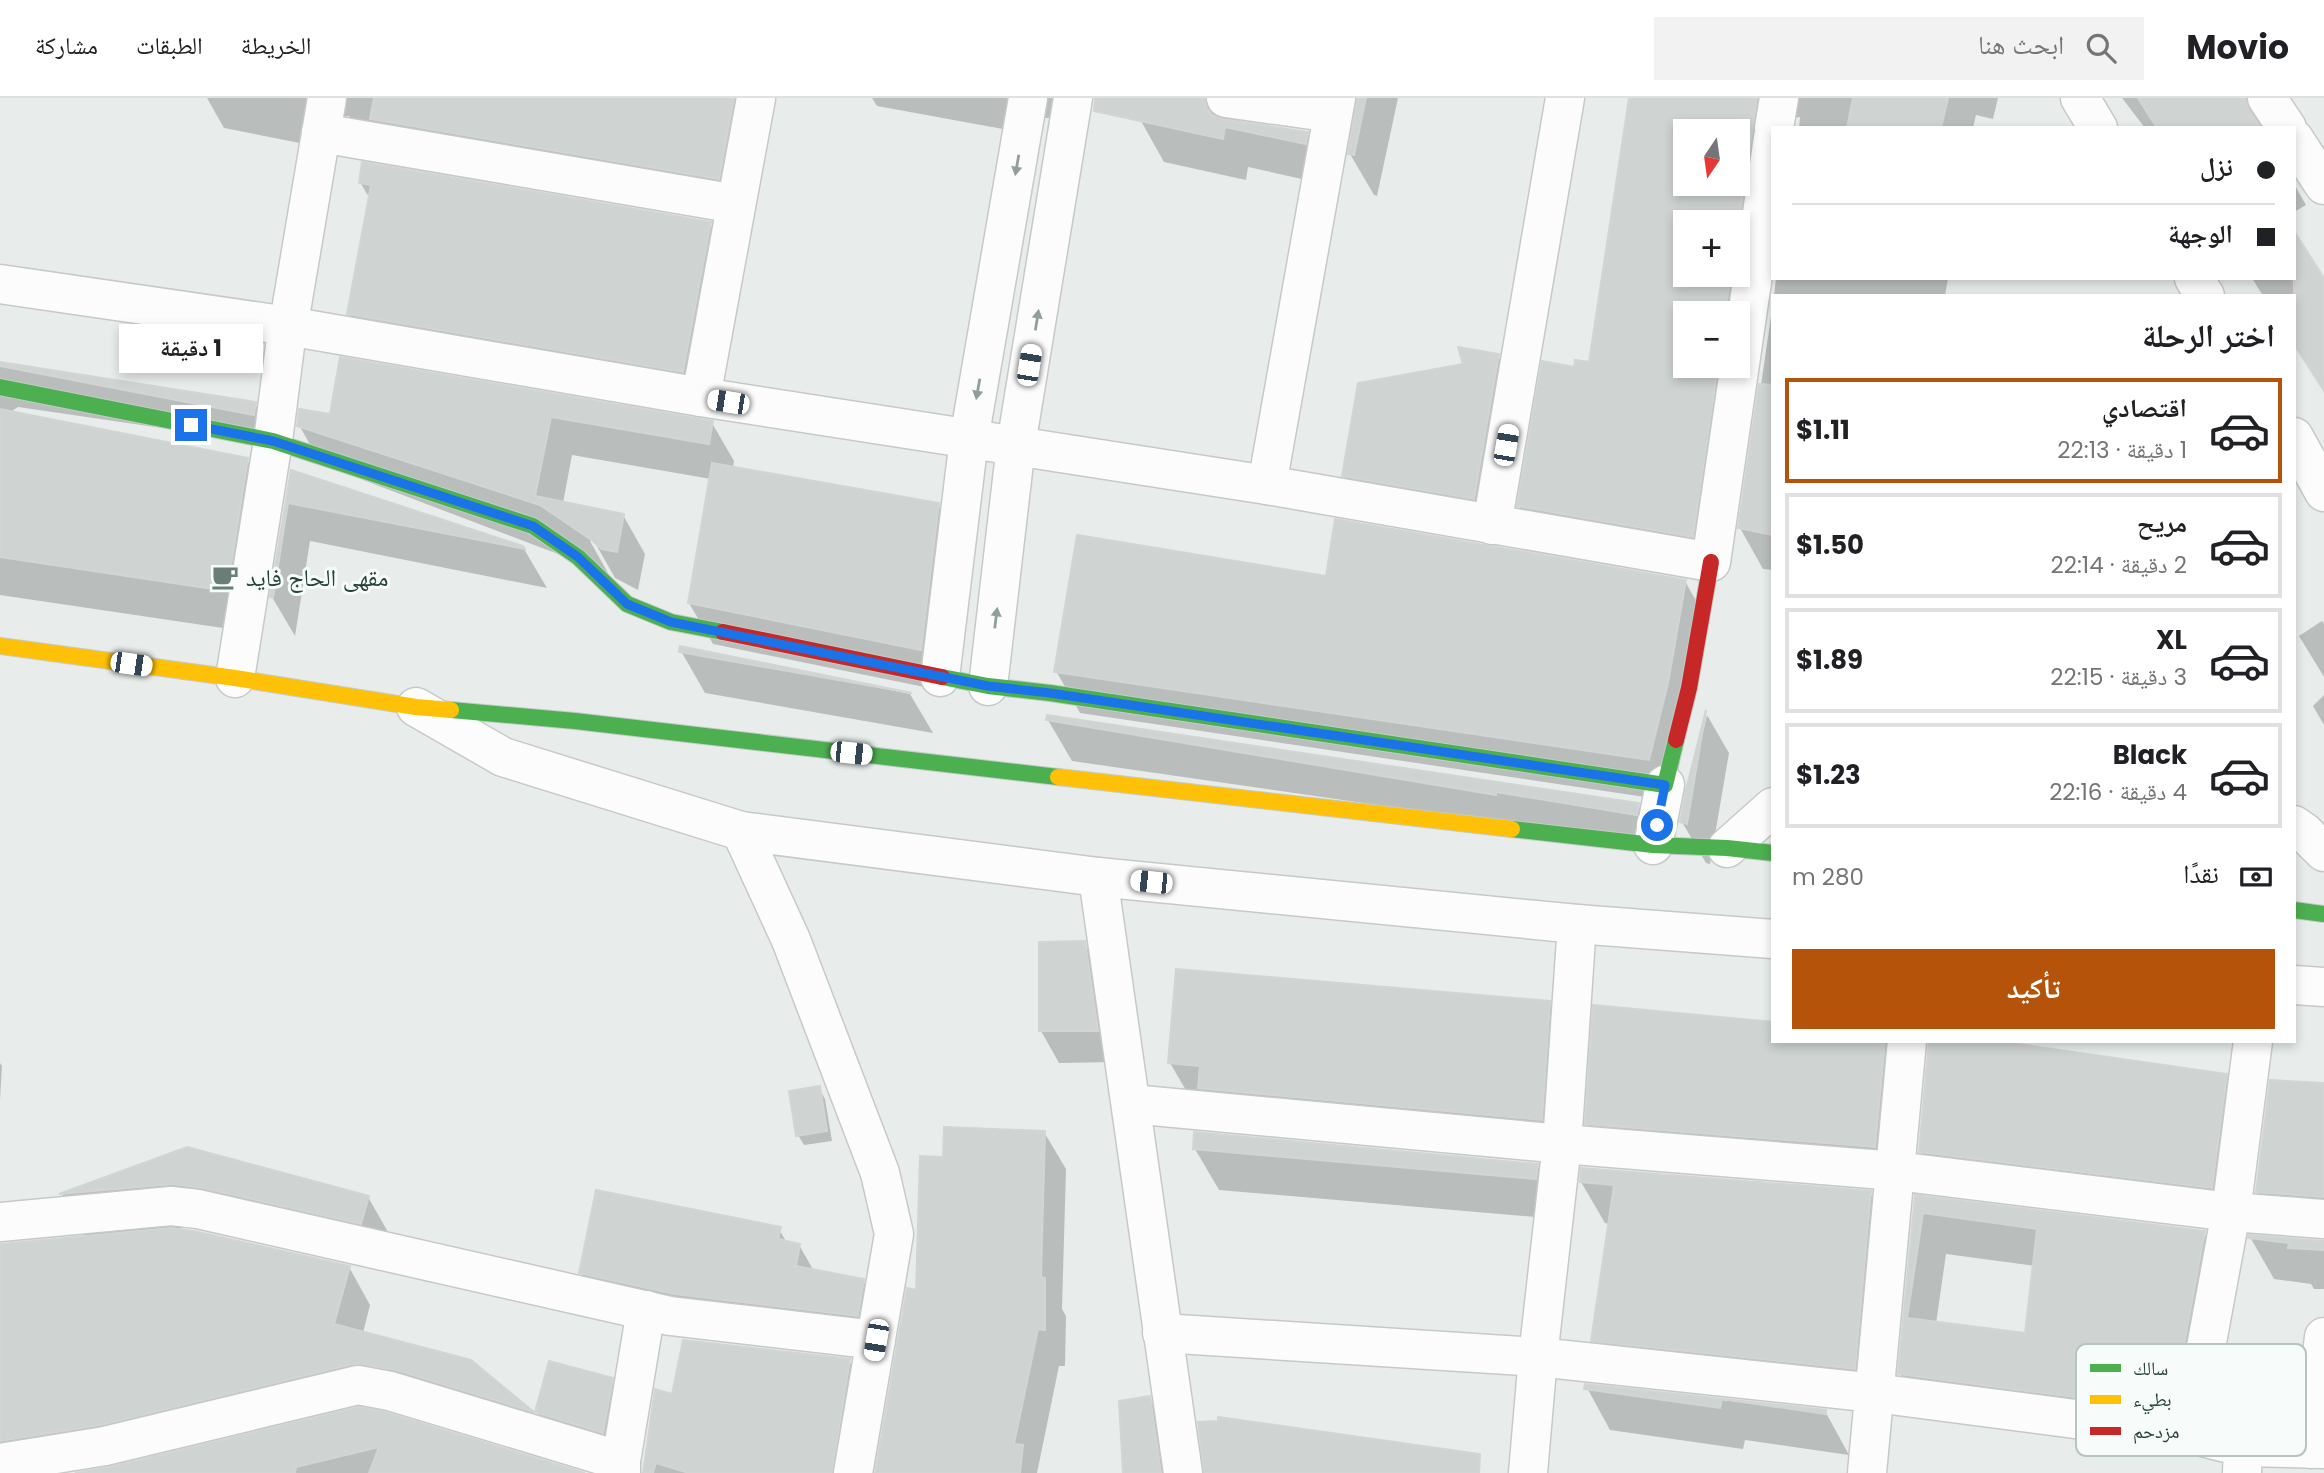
<!DOCTYPE html>
<html lang="ar">
<meta charset="utf-8">
<style>
:root{--surface:#fff;--page:#f2f2f2;--text:#202124;--muted:#757577;--line:#e0e0e0;--accent:#b45309}
body{margin:0;font-family:Poppins,"Noto Naskh Arabic",sans-serif;background:var(--page);color:var(--text);direction:rtl;height:100vh;display:flex;flex-direction:column;font-size:26px;white-space:nowrap}
*{box-sizing:border-box;margin:0}
p{font-size:23px;color:var(--muted)}
.icon{flex:none;width:38px;height:38px;fill:none;stroke:currentColor;stroke-width:2;stroke-linecap:round;stroke-linejoin:round}
.map{position:relative;flex:1;overflow:hidden;direction:ltr}
.panel{position:absolute;left:1771px;top:196px;width:525px;height:749px;display:flex;flex-direction:column;background:var(--surface);border-radius:0px;box-shadow:0 4px 10px #0003;direction:rtl}
.panel>*{flex:none}
.guide{position:absolute;left:1771px;top:28px;width:525px;height:154px;border-radius:0px;box-shadow:0 4px 10px #0003;direction:rtl;display:grid;align-content:center;height:154px;padding:0 21px;background:var(--surface)}
.needle{width:46px;rotate:193deg}
.fabs{position:absolute;left:1673px;top:21px;display:grid;gap:14px}
.fabs a{display:grid;place-items:center;width:77px;height:77px;border-radius:0px;background:var(--surface);box-shadow:0 4px 10px #0003;font-size:35px}
.end{position:absolute;width:32px;height:32px;margin:-16px;border:9px solid #1a73e8;background:#fff;box-shadow:0 0 0 4px #fff}
.from{border-radius:50%}
.bubble{position:absolute;height:49px;border-radius:0px;background:var(--surface);box-shadow:0 4px 10px #0003;font-size:23px;font-weight:700;line-height:49px;text-align:center;direction:rtl}
.car{position:absolute;width:21px;height:42px;margin:-21px -10px;border-radius:9px;box-shadow:0 0 5px 2px #0007;background:linear-gradient(#fff 24%,#345 0 40%,#fff 0 76%,#345 0 86%,#fff 0)}
.guide b{display:flex;align-items:center;gap:24px;height:66px;font-size:26px}
.guide b+b{border-top:2px solid var(--line)}
.guide i{width:18px;height:18px;background:var(--text)}
ul{padding:0;list-style:none}
li{display:flex;align-items:center;gap:21px;height:105px;margin:0 14px 10px;padding:0 7px;border:4px solid var(--line);border-radius:0px}
li div{flex:1}
li b{display:block;font-size:26px}
li em{font-style:normal;font-weight:700}
li.current{border-color:var(--accent)}
li>.icon{width:63px;height:63px;stroke-width:1.5}
h2{padding:0 21px;font-size:32px;line-height:84px}
.pay{display:flex;align-items:center;gap:18px;height:77px;padding:0 21px;font-size:26px}
.pay p{margin-inline-start:auto}
.button{display:flex;gap:14px;margin-top:auto;padding:14px 21px}
.button a{flex:1;height:80px;border-radius:0px;background:var(--accent);color:#fff;font-size:28px;font-weight:700;line-height:80px;text-align:center}
header{display:flex;align-items:center;gap:42px;box-sizing:border-box;height:98px;padding:0 35px;background:var(--surface);border-bottom:2px solid var(--line)}
header strong{font-size:33px}
nav{display:flex;gap:38px;margin-inline-start:auto;font-size:24px}
.search{width:490px;height:63px;background:var(--page);display:flex;align-items:center;gap:18px;box-sizing:border-box;padding:0 24px;border-radius:0px;color:var(--muted);font-size:26px}
.map>svg:first-child{display:block}
.shadow{fill:#0003;fill-rule:evenodd}
.building{fill:#cfd4d2;stroke:#d1d6d4;stroke-width:2;fill-rule:evenodd}
.lines{fill:none;stroke-linecap:round;stroke-linejoin:round}
.street-casing{stroke:#c5cac8;stroke-width:41}
.fast-casing{stroke:#c3cbc8;stroke-width:18}
.slow-casing{stroke:#c3cbc8;stroke-width:18}
.jam-casing{stroke:#c3cbc8;stroke-width:18}
.street{stroke:#fcfcfc;stroke-width:38}
.fast{stroke:#4caf50;stroke-width:16}
.slow{stroke:#ffc107;stroke-width:16}
.jam{stroke:#c62828;stroke-width:16}
.oneway{fill:#909f9b}
.route{stroke:#1a73e8;stroke-width:9}
.labels{text-anchor:middle;dominant-baseline:central;stroke-width:6;stroke-linejoin:round;paint-order:stroke}
.poi-label{font-size:24px;fill:#24423a;stroke:#f7fbf9;text-anchor:start}
.key{fill:#f7fbf9;stroke:#b8c4c0;stroke-width:2}
.key-label{font-size:19px;fill:#24423a}
</style>
<header>
<strong>Movio</strong>
<div class="search"><svg class="icon" aria-label="search" viewBox="0 0 24 24"><circle cx="10" cy="10" r="6"/><path d="M15 15l6 6"/></svg>ابحث هنا</div>
<nav><a>الخريطة</a><a>الطبقات</a><a>مشاركة</a></nav>
</header>
<div class="map">
<svg width="2324" height="1375" viewBox="0 0 2324 1375">
<rect width="100%" height="100%" fill="#e8edeb"/>
<g class="shadow">
<path d="M 207,0 L 744,0 L 741,120 L 371,57 L 349,18 L 343,19 L 325,50 L 224,30 Z"/>
<path d="M 872,0 L 1073,0 L 1057,20 L 1045,20 L 1035,27 L 1030,36 L 877,8 Z"/>
<path d="M 1146,0 L 1398,0 L 1377,98 L 1374,97 L 1350,56 L 1356,20 L 1241,21 L 1236,25 L 1307,35 L 1331,77 L 1329,87 L 1248,69 L 1246,82 L 1164,64 L 1141,23 Z"/>
<path d="M 1630,0 L 1998,0 L 1993,21 L 1976,17 L 1973,30 L 1799,30 L 1800,19 L 1794,20 L 1785,26 L 1715,479 L 1543,449 L 1519,408 L 1575,271 L 1590,266 ZM 1685,33 L 1738,33 L 1738,86 L 1685,86 ZM 1685,124 L 1738,124 L 1738,177 L 1685,177 ZM 1685,215 L 1738,215 L 1738,268 L 1685,268 Z"/>
<path d="M 2122,0 L 2265,0 L 2269,30 L 2145,30 Z"/>
<path d="M 360,84 L 710,126 L 734,167 L 707,314 L 373,257 L 349,216 L 370,101 Z"/>
<path d="M 2294,86 L 2306,107 L 2294,114 Z"/>
<path d="M 1776,180 L 1948,180 L 1945,198 L 1774,198 Z"/>
<path d="M 2252,180 L 2324,183 L 2324,294 L 2294,247 L 2294,198 L 2263,198 Z"/>
<path d="M 1773,205 L 1773,472 L 1763,471 L 1740,430 Z"/>
<path d="M 1498,258 L 1522,299 L 1497,441 L 1368,419 L 1344,378 L 1465,268 Z"/>
<path d="M 341,261 L 712,325 L 734,363 L 733,370 L 938,407 L 962,448 L 944,593 L 713,546 L 689,505 L 711,381 L 572,357 L 563,405 L 623,417 L 645,456 L 638,492 L 615,480 L 594,443 L 590,443 L 608,475 L 321,366 L 299,327 L 332,318 Z"/>
<path d="M 0,266 L 255,306 L 279,347 L 18,309 L 9,315 L 247,362 L 271,403 L 250,534 L 0,497 Z"/>
<path d="M 292,374 L 524,451 L 547,490 L 310,443 L 295,538 L 272,499 Z"/>
<path d="M 1327,480 L 1685,483 L 1708,525 L 1672,703 L 1080,615 L 1056,573 Z"/>
<path d="M 2322,523 L 2324,526 L 2324,579 L 2299,538 Z"/>
<path d="M 681,550 L 910,596 L 933,635 L 705,595 L 681,553 Z"/>
<path d="M 2324,597 L 2324,627 L 2313,608 Z"/>
<path d="M 1707,617 L 1729,655 L 1710,766 L 1706,765 L 1682,724 Z"/>
<path d="M 1048,622 L 1638,707 L 1662,748 L 1072,663 Z"/>
<path d="M 1084,845 L 1103,877 L 1115,964 L 1059,965 L 1041,933 Z"/>
<path d="M 1549,905 L 1573,946 L 1565,1063 L 1194,1006 L 1170,965 Z"/>
<path d="M 1595,909 L 1773,926 L 1773,943 L 1888,943 L 1898,1090 L 1611,1067 L 1587,1026 Z"/>
<path d="M 0,965 L 2,968 L 0,1002 Z"/>
<path d="M 2226,977 L 2250,1019 L 2235,1130 L 1944,1095 L 1921,1053 Z"/>
<path d="M 2324,987 L 2324,1138 L 2281,1135 L 2257,1094 Z"/>
<path d="M 819,990 L 825,1001 L 832,1043 L 804,1047 L 798,1037 Z"/>
<path d="M 1044,1034 L 1066,1071 L 1062,1211 L 1066,1218 L 1065,1268 L 1059,1268 L 1037,1375 L 877,1375 L 945,1061 Z"/>
<path d="M 187,1051 L 368,1099 L 392,1141 L 228,1131 L 206,1093 L 202,1093 L 198,1127 L 169,1132 L 349,1169 L 370,1207 L 363,1235 L 470,1264 L 533,1315 L 553,1349 L 375,1302 L 0,1375 L 0,1147 L 86,1140 L 62,1097 Z"/>
<path d="M 1195,1051 L 1537,1067 L 1561,1109 L 1559,1121 L 1219,1092 Z"/>
<path d="M 1581,1084 L 1870,1095 L 1894,1136 L 1878,1312 L 1617,1284 L 1593,1242 L 1610,1126 L 1605,1125 Z"/>
<path d="M 1916,1099 L 2204,1135 L 2228,1176 L 2195,1352 L 1924,1317 L 1900,1276 ZM 1946,1156 L 2035,1168 L 2027,1237 L 1936,1226 Z"/>
<path d="M 779,1131 L 787,1145 L 799,1147 L 814,1173 L 863,1183 L 887,1224 L 605,1216 L 581,1175 Z"/>
<path d="M 2250,1139 L 2324,1144 L 2324,1191 L 2314,1191 L 2311,1186 L 2274,1181 Z"/>
<path d="M 849,1263 L 871,1300 L 858,1375 L 644,1375 L 673,1298 Z"/>
<path d="M 611,1281 L 635,1323 L 627,1375 L 561,1355 L 537,1314 Z"/>
<path d="M 1586,1288 L 1825,1313 L 1849,1357 L 1745,1342 L 1743,1351 L 1610,1332 Z"/>
<path d="M 1149,1300 L 1171,1339 L 1177,1375 L 1124,1375 Z"/>
<path d="M 359,1311 L 579,1375 L 86,1375 Z"/>
</g>
<g class="building">
<path d="M 374,0 L 734,0 L 719,81 L 370,21 Z"/>
<path d="M 1095,0 L 1205,0 L 1206,9 L 1212,17 L 1222,21 L 1308,34 L 1306,46 L 1225,29 L 1223,41 L 1094,13 Z"/>
<path d="M 1357,0 L 1366,0 L 1354,57 L 1348,56 Z"/>
<path d="M 1629,0 L 1757,0 L 1738,130 L 1738,124 L 1685,124 L 1685,177 L 1731,177 L 1725,215 L 1685,215 L 1685,268 L 1718,268 L 1693,439 L 1517,408 L 1542,263 L 1574,269 L 1575,262 L 1589,264 ZM 1685,33 L 1738,33 L 1738,86 L 1685,86 Z"/>
<path d="M 1853,0 L 1948,0 L 1941,30 L 1847,30 Z"/>
<path d="M 2138,0 L 2245,0 L 2249,12 L 2261,30 L 2157,30 Z"/>
<path d="M 362,64 L 711,124 L 683,274 L 347,216 L 371,87 L 359,85 Z"/>
<path d="M 2294,133 L 2324,180 L 2324,293 L 2294,246 Z"/>
<path d="M 1458,249 L 1499,256 L 1474,401 L 1342,378 L 1358,285 L 1463,266 Z"/>
<path d="M 340,259 L 713,323 L 709,346 L 551,319 L 535,398 L 624,416 L 617,454 L 602,451 L 590,441 L 540,407 L 297,328 L 299,311 L 330,316 Z"/>
<path d="M 0,264 L 256,304 L 254,317 L 0,268 Z"/>
<path d="M 1759,286 L 1773,287 L 1773,437 L 1738,430 Z"/>
<path d="M 0,311 L 248,360 L 227,493 L 0,459 Z"/>
<path d="M 712,365 L 939,405 L 921,552 L 688,505 Z"/>
<path d="M 291,372 L 523,448 L 525,451 L 288,405 L 273,500 L 270,499 Z"/>
<path d="M 1335,421 L 1686,482 L 1668,585 L 1649,662 L 1054,574 L 1077,437 L 1326,478 Z"/>
<path d="M 680,548 L 912,595 L 679,554 Z"/>
<path d="M 1706,612 L 1687,726 L 1680,724 L 1686,692 Z"/>
<path d="M 1047,617 L 1639,705 L 1637,717 L 1496,694 L 1496,697 L 1046,622 Z"/>
<path d="M 1085,843 L 1098,933 L 1039,933 L 1039,844 Z"/>
<path d="M 1176,871 L 1550,903 L 1542,1022 L 1198,990 L 1200,968 L 1168,965 Z"/>
<path d="M 1593,907 L 1773,924 L 1773,943 L 1885,943 L 1875,1049 L 1585,1026 Z"/>
<path d="M 1929,943 L 1997,943 L 2227,976 L 2212,1090 L 1919,1054 Z"/>
<path d="M 2270,982 L 2324,985 L 2324,1099 L 2256,1094 Z"/>
<path d="M 820,988 L 827,1033 L 796,1038 L 789,993 Z"/>
<path d="M 944,1029 L 1045,1033 L 1041,1179 L 1045,1180 L 1045,1232 L 1038,1231 L 1014,1346 L 1023,1347 L 1020,1375 L 875,1375 L 907,1190 L 916,1192 L 920,1058 L 943,1059 Z"/>
<path d="M 1194,1034 L 1538,1066 L 1536,1081 L 1193,1051 Z"/>
<path d="M 187,1049 L 369,1098 L 361,1126 L 203,1090 L 173,1086 L 59,1096 Z"/>
<path d="M 1581,1070 L 1871,1093 L 1855,1271 L 1591,1243 L 1614,1087 L 1580,1084 Z"/>
<path d="M 596,1092 L 781,1129 L 778,1141 L 800,1146 L 796,1168 L 864,1181 L 858,1218 L 674,1196 L 579,1175 Z"/>
<path d="M 1915,1097 L 2205,1133 L 2172,1312 L 1898,1276 ZM 1923,1115 L 2037,1131 L 2025,1235 L 1907,1220 Z"/>
<path d="M 171,1130 L 194,1133 L 350,1168 L 334,1226 L 471,1262 L 534,1314 L 396,1272 L 353,1266 L 101,1327 L 0,1343 L 0,1146 Z"/>
<path d="M 2249,1137 L 2324,1143 L 2324,1152 L 2288,1150 L 2289,1145 L 2248,1140 Z"/>
<path d="M 683,1242 L 850,1261 L 832,1375 L 689,1375 L 656,1365 L 653,1375 L 643,1375 L 655,1291 L 672,1296 Z"/>
<path d="M 549,1263 L 613,1280 L 603,1335 L 535,1314 Z"/>
<path d="M 1585,1286 L 1826,1312 L 1826,1316 L 1722,1301 L 1720,1310 L 1584,1291 Z"/>
<path d="M 1150,1298 L 1161,1375 L 1123,1375 L 1119,1303 Z"/>
<path d="M 359,1309 L 385,1314 L 585,1375 L 369,1375 L 379,1349 L 296,1369 L 295,1375 L 75,1375 L 110,1369 Z"/>
<path d="M 1218,1319 L 1480,1356 L 1479,1375 L 1204,1375 L 1198,1324 L 1218,1323 Z"/>
</g>
<g class="lines">
<g class="street-casing">
<g id="street">
<path d="M 1226,0 L 1333,15"/>
<path d="M 1336,0 L 1267,387 L 1711,464 L 1773,40"/>
<path d="M 2080,0 L 2098,30"/>
<path d="M 2267,0 L 2287,30"/>
<path d="M 1774,30 L 1779,0"/>
<path d="M 321,35 L 736,106"/>
<path d="M 2294,41 L 2324,87"/>
<path d="M 2194,180 L 2205,198"/>
<path d="M 0,186 L 288,228 L 701,299 L 1267,387"/>
<path d="M 701,299 L 756,0"/>
<path d="M 2294,339 L 2324,394"/>
<path d="M 1492,427 L 1565,0"/>
<path d="M 940,579 L 969,341 L 1028,0"/>
<path d="M 235,580 L 273,343 L 285,248 L 327,0"/>
<path d="M 988,588 L 1016,347 L 1073,0"/>
<path d="M 416,609 L 503,659 L 741,733 L 791,842 L 880,1075 L 894,1136 L 853,1375"/>
<path d="M 2294,727 L 2304,734 L 2324,754"/>
<path d="M 741,733 L 1098,779"/>
<path d="M 1653,747 L 1665,687"/>
<path d="M 1727,750 L 1773,709"/>
<path d="M 2294,887 L 2324,889"/>
<path d="M 1131,1006 L 1562,1046 L 1896,1073 L 2231,1114 L 2324,1121"/>
<path d="M 0,1124 L 171,1108 L 198,1111 L 670,1218 L 876,1242"/>
<path d="M 1162,1235 L 1538,1259 L 1875,1295 L 2190,1336 L 2243,1349 L 2242,1375"/>
<path d="M 2190,1336 L 2231,1114 L 2253,943"/>
<path d="M 2243,1349 L 2324,1351"/>
<path d="M 2311,1351 L 2324,1239"/>
<path d="M 0,1365 L 105,1348 L 358,1287 L 390,1293 L 621,1363"/>
<path d="M 621,1375 L 621,1363 L 646,1212"/>
<path d="M 1183,1375 L 1098,779 L 1577,826"/>
<path d="M 1528,1375 L 1538,1259 L 1562,1046 L 1577,826 L 1773,841"/>
<path d="M 1867,1375 L 1907,943"/>
</g>
</g>
<g class="fast-casing">
<g id="fast">
<path d="M 0,289 L 273,343 L 533,428 L 578,459 L 627,506 L 671,524 L 723,534"/>
<path d="M 942,579 L 988,588 L 1050,595 L 1665,687 L 1676,642"/>
<path d="M 451,612 L 575,623 L 1058,679"/>
<path d="M 1512,731 L 1653,747 L 1727,750 L 1773,755"/>
<path d="M 2294,812 L 2324,816"/>
</g>
</g>
<g class="slow-casing">
<g id="slow">
<path d="M 0,548 L 235,580 L 416,609 L 451,612"/>
<path d="M 1058,679 L 1512,731"/>
</g>
</g>
<g class="jam-casing">
<g id="jam">
<path d="M 723,534 L 942,579"/>
<path d="M 1676,642 L 1689,590 L 1711,464"/>
</g>
</g>
<use href="#street" class="street"/>
<use href="#fast" class="fast"/>
<use href="#slow" class="slow"/>
<use href="#jam" class="jam"/>
</g>
<defs><path id="oneway-solid" d="M-6-.8H1V-3.2L6.5 0L1 3.2V.8H-6Z" transform="scale(1.75)"/></defs>
<g class="oneway">
<use href="#oneway-solid" transform="translate(1017 67) rotate(100)"/>
<use href="#oneway-solid" transform="translate(1037 222) rotate(-81)"/>
<use href="#oneway-solid" transform="translate(978 291) rotate(100)"/>
<use href="#oneway-solid" transform="translate(996 520) rotate(-83)"/>
</g>
<g class="lines">
<path class="route" d="M 191,327 L 273,343 L 533,428 L 578,459 L 627,506 L 671,524 L 988,588 L 1050,595 L 1665,687 L 1657,727"/>
</g>
<defs>
<g id="cafe-bare" transform="scale(2.1)"><path d="M-5.5-4.5H6V0H3Q3 3.5 0 3.5H-2.5Q-5.5 3.5-5.5 0ZM3-3.2v2h1.7v-2ZM-6 4.5H4V6H-6Z" fill="#697e78" stroke="#f7fbf9" stroke-width="2.5" paint-order="stroke"/></g>
</defs>
<g fill-rule="evenodd">
<use href="#cafe-bare" x="225" y="479"/>
</g>
<g class="labels">
<g class="poi-label">
<text x="246" y="479">مقهى الحاج فايد</text>
</g>
</g>
<rect x="2076" y="1246" width="230" height="112" rx="10" class="key"/>
<rect x="2090" y="1266" width="31" height="8" fill="#4caf50"/>
<rect x="2090" y="1297" width="31" height="9" fill="#ffc107"/>
<rect x="2090" y="1329" width="31" height="8" fill="#c62828"/>
<g class="key-label">
<text x="2133" y="1277">سالك</text>
<text x="2133" y="1308">بطيء</text>
<text x="2133" y="1340">مزدحم</text>
</g>
</svg>
<div class="fabs">
<a><svg class="needle" viewBox="-14 -14 28 28"><path d="M0-13l5 13h-10z" fill="#e53935"/><path d="M0 13l5-13h-10z" fill="#757577"/></svg></a>
<a>+</a>
<a>−</a>
</div>
<i class="end from" style="left:1657px;top:727px"></i>
<i class="end" style="left:191px;top:327px"></i>
<div class="bubble" style="left:119px;top:226px;width:144px">1 دقيقة</div>
<i class="car" style="left:1029px;top:267px;rotate:9deg"></i>
<i class="car" style="left:728px;top:304px;rotate:279deg"></i>
<i class="car" style="left:1506px;top:347px;rotate:10deg"></i>
<i class="car" style="left:131px;top:566px;rotate:98deg"></i>
<i class="car" style="left:851px;top:655px;rotate:96deg"></i>
<i class="car" style="left:1151px;top:784px;rotate:276deg"></i>
<i class="car" style="left:876px;top:1242px;rotate:190deg"></i>
<div class="guide">
<b><i class="from"></i>نزل</b>
<b><i></i>الوجهة</b>
</div>
<section class="panel">
<h2>اختر الرحلة</h2>
<ul>
<li class="current"><svg class="icon" aria-label="car" viewBox="0 0 24 24"><path d="M5 17H2v-5l4-1 3-4h7l3 4 3 1v5h-3M9 17h6M6 11h13"/><circle cx="7" cy="17" r="2"/><circle cx="17" cy="17" r="2"/></svg><div><b>اقتصادي</b><p>1 دقيقة · 22:13</p></div><em>$1.11</em></li>
<li><svg class="icon" aria-label="car" viewBox="0 0 24 24"><path d="M5 17H2v-5l4-1 3-4h7l3 4 3 1v5h-3M9 17h6M6 11h13"/><circle cx="7" cy="17" r="2"/><circle cx="17" cy="17" r="2"/></svg><div><b>مريح</b><p>2 دقيقة · 22:14</p></div><em>$1.50</em></li>
<li><svg class="icon" aria-label="car" viewBox="0 0 24 24"><path d="M5 17H2v-5l4-1 3-4h7l3 4 3 1v5h-3M9 17h6M6 11h13"/><circle cx="7" cy="17" r="2"/><circle cx="17" cy="17" r="2"/></svg><div><b>XL</b><p>3 دقيقة · 22:15</p></div><em>$1.89</em></li>
<li><svg class="icon" aria-label="car" viewBox="0 0 24 24"><path d="M5 17H2v-5l4-1 3-4h7l3 4 3 1v5h-3M9 17h6M6 11h13"/><circle cx="7" cy="17" r="2"/><circle cx="17" cy="17" r="2"/></svg><div><b>Black</b><p>4 دقيقة · 22:16</p></div><em>$1.23</em></li>
</ul>
<div class="pay"><svg class="icon" aria-label="cash" viewBox="0 0 24 24"><path d="M3 7h18v10H3z"/><circle cx="12" cy="12" r="2"/></svg>نقدًا<p>280 m</p></div>
<div class="button"><a>تأكيد</a></div>
</section>
</div>
